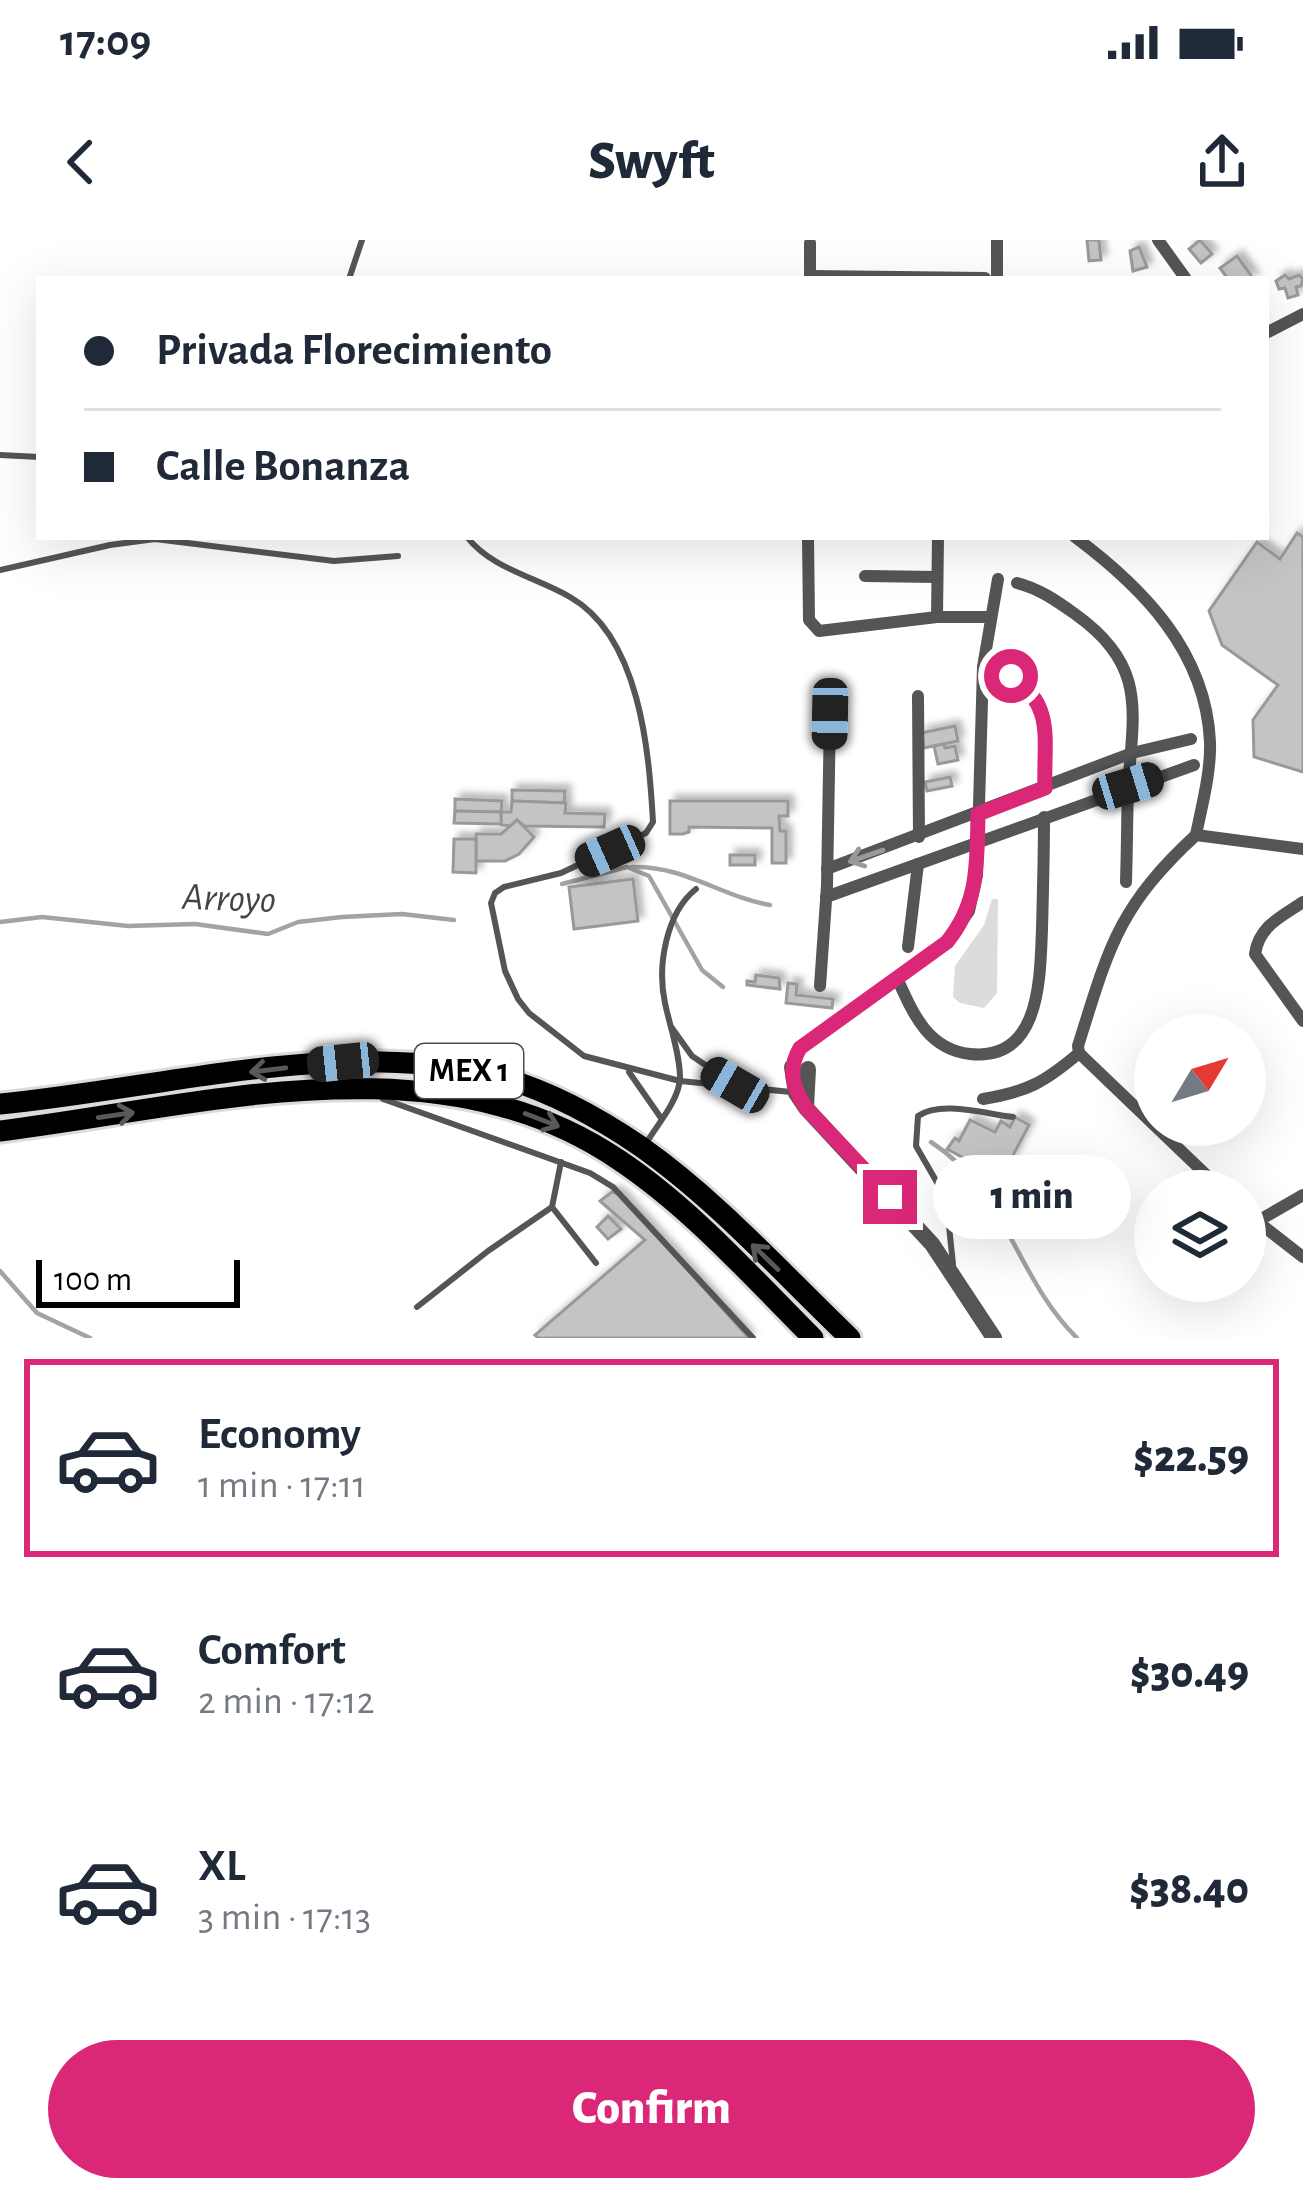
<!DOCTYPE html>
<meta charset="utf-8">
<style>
:root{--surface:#fff;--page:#f2f2f3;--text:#1f2937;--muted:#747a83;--line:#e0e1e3;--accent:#db2777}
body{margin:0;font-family:"Alegreya Sans",sans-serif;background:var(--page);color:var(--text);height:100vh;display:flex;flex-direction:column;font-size:45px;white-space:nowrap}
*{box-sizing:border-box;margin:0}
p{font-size:39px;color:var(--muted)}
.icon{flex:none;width:66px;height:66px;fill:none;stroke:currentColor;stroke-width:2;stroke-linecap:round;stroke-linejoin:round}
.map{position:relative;height:1098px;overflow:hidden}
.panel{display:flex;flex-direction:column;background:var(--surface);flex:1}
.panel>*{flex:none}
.guide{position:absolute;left:36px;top:36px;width:1233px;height:264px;border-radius:0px;box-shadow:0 12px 48px #0002;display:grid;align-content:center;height:264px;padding:0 48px;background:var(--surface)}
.needle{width:78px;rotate:52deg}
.fabs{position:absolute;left:1134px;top:774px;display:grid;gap:24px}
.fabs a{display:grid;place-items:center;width:132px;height:132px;border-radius:50%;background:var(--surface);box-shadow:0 12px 48px #0002;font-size:60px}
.scale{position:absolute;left:36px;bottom:30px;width:204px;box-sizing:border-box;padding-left:12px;border:6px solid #000;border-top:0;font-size:33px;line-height:42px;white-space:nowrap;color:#000;-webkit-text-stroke:9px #fff;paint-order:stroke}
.end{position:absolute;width:54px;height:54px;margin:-27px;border:15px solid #db2777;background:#fff;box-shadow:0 0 0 6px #fff}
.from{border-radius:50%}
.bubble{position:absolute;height:84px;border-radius:42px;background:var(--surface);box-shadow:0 12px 48px #0002;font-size:39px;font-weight:800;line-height:84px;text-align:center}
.car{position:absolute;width:36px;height:72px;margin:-36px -18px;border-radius:15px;box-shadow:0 0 9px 3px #0007;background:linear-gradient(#222 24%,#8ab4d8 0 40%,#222 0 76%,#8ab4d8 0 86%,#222 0)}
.guide b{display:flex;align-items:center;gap:42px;height:114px;font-size:45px}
.guide b+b{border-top:3px solid var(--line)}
.guide i{width:30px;height:30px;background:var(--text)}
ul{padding:21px 0 0;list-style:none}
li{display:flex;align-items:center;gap:36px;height:198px;margin:0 24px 18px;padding:0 24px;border:6px solid transparent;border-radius:0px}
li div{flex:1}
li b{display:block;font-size:45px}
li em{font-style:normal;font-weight:800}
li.selected{border-color:var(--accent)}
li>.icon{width:108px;height:108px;stroke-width:1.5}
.action{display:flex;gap:24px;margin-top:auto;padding:24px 48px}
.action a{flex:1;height:138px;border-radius:72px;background:var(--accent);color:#fff;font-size:48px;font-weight:800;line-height:138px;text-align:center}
.status{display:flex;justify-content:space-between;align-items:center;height:84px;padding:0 60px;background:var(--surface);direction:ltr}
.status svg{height:33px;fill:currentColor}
header{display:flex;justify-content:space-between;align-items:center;height:156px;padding:0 48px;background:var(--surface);font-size:54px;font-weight:800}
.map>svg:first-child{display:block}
.green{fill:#dcdcdc}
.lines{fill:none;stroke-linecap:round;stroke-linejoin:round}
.stream{stroke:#a3a3a3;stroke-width:4.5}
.building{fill:#c4c4c4;stroke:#999;stroke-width:3;filter:url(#shadow)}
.trunk-casing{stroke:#dbdbdb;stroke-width:27}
.service{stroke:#555;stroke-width:6}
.minor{stroke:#555;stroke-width:12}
.tertiary{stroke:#555;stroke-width:16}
.trunk{stroke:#000;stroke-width:21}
.oneway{stroke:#999}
.oneway2{stroke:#595959}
.route{stroke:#db2777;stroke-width:15}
.labels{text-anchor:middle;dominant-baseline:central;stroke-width:9;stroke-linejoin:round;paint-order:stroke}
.shield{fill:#fff;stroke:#4c4c4c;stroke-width:3}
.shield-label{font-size:33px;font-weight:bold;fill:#000}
.water-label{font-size:39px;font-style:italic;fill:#444;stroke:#fff}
</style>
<div class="status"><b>17:09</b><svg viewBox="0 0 49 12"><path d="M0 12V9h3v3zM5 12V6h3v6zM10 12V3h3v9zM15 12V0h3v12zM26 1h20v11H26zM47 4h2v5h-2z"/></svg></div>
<header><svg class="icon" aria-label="back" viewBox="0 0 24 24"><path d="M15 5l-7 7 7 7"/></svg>Swyft<svg class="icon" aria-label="share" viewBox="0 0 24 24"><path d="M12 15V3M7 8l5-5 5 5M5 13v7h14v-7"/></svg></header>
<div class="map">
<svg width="1303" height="1098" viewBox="0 0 1303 1098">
<defs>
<filter id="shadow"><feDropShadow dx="5.5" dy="-5.5" stdDeviation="3" flood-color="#0004"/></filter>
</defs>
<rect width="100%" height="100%" fill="#fff"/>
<path class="green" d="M 992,659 L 998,659 L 997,753 L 984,768 L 960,763 L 953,757 L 955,726 L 984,685 Z"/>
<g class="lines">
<g class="stream">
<path d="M 632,627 C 683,625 722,657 770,665"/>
<path d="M 562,644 L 627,627 L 649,636 L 702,730 L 723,747"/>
<path d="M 0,682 L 42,677 L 128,686 L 195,684 L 268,694 L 298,682 L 342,677 L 402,674 L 454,680"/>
<path d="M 931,902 C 1007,951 1016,1038 1077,1098"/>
<path d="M 0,1031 L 37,1073 L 90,1098"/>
</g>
</g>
<g class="building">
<path d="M 1087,0 L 1099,0 L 1101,20 L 1089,21 Z"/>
<path d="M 1200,0 L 1212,14 L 1201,23 L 1189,9 Z"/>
<path d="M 1139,7 L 1147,27 L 1133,31 L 1130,11 Z"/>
<path d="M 1237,16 L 1253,38 L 1251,39 L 1228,39 L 1220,28 Z"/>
<path d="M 1285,35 L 1289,39 L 1299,35 L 1303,39 L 1301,46 L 1296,47 L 1298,55 L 1288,58 L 1285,48 L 1279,49 L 1276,41 Z"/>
<path d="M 1297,293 L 1303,297 L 1303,532 L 1254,517 L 1253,480 L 1278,445 L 1222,405 L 1209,371 L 1257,302 L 1280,319 Z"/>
<path d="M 955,486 L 958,501 L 924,508 L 921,493 Z"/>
<path d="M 944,504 L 945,508 L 955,506 L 958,520 L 938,524 L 934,506 Z"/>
<path d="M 950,537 L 952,546 L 927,551 L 925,542 Z"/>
<path d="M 512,550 L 565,551 L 564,563 L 512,561 Z"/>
<path d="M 455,559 L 502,561 L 501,572 L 455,571 Z"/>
<path d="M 512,561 L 566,563 L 565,573 L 605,574 L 604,587 L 524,586 L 517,580 L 511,586 L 501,585 L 501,572 L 511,572 Z"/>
<path d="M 670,561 L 788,561 L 788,576 L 779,576 L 780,591 L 786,591 L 786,623 L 772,623 L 772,588 L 689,587 L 689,592 L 683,594 L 670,594 Z"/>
<path d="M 455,571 L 501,572 L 501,584 L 454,583 Z"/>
<path d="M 517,580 L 534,597 L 519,614 L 505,621 L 476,621 L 476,594 L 501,594 Z"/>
<path d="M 454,599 L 476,599 L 476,633 L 453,632 Z"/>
<rect x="730" y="615" width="25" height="10"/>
<path d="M 633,639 L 638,681 L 574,689 L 569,647 Z"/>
<path d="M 756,735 L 779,738 L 780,749 L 747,745 L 747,741 L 755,742 Z"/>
<path d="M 788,743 L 797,744 L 796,755 L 833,759 L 832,768 L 786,763 Z"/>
<path d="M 1015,877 L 1029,885 L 1001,938 L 947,909 L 955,898 L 959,901 L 970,880 L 995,892 L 1001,881 L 1010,887 Z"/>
<path d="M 612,952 L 619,954 L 749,1098 L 538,1098 L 535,1095 L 645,1000 L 600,961 Z"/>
<path d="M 608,976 L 621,989 L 608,999 L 597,987 Z"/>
</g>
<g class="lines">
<g class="trunk-casing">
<g id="trunk">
<path d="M 0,864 C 156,849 327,800 483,833 C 539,845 593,874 640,906 C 717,960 782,1033 850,1098"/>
<path d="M 0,891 C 202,866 437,796 619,920 C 691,968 752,1037 813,1098"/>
</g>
</g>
<g class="service">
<path d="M 349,39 L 362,0"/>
<path d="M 0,215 L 39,217"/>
<path d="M 467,297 C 492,329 536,337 570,357 C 640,397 649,511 653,582 L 646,593 L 561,633 L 504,647 L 495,653 L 491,663 L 505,731 L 518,759 L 529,773 L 584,816 L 680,841 L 791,852"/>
<path d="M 0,330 L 110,305 L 155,299 L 334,321 L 398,316"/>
<path d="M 672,788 L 692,816 L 732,843"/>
<path d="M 629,832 L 661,878"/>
<path d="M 383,859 L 590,933 L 613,947 L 753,1098"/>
<path d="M 645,905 C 656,886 679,861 680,838 C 680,814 670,787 665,763 C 657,726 666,673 696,649"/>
<path d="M 561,922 L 552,967 L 596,1023"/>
<path d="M 953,1024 L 946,958 L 916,906 L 918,876 C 941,860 986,874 1013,877"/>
<path d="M 417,1067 L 488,1011 L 552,967"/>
</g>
<g class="minor">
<path d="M 997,0 L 997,39"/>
<path d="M 1158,0 L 1186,39"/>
<path d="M 810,36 L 985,38"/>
<path d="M 810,39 L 810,3"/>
<path d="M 1266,93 L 1303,74"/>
<path d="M 808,297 L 809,380 L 819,391 L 937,377 L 991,377"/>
<path d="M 1075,297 C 1142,347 1206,411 1210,502 C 1211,532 1202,565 1196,595"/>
<path d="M 865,336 L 937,337"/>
<path d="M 1017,343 C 1038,348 1057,361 1075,374 C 1148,426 1133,471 1128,549 C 1127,580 1127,611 1126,642"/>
<path d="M 937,377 L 938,297"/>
<path d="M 1011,436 C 1055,466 1043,500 1045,548"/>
<path d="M 918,456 L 919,597"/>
<path d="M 1196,595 L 1303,609"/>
<path d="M 827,629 L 1132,513 L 1191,499"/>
<path d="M 826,657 L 1194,525"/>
<path d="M 1303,662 C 1281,677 1259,686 1255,714 L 1303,781"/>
<path d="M 908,707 L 918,624"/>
<path d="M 897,738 C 913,773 927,809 970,814 C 1041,822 1040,737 1042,689 C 1043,651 1044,614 1044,577"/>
<path d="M 820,746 L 827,646 L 830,474"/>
<path d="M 1079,813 L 1223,951"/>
<path d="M 792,827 L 800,808 L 808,802 L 947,702 L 969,671 L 977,635 L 983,427 L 998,339"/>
<path d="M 983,859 C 1027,852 1045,842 1079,813 L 1078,806 C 1109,707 1118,667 1196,595"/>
<path d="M 1245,972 L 1303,1017"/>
<path d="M 1256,982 L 1303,955"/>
</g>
<g class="tertiary">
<path d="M 792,827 L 796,853 L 806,868 L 932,1004 L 994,1098"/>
<path d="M 806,867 L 808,829"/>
</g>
<use href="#trunk" class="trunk"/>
</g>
<defs><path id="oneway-shaft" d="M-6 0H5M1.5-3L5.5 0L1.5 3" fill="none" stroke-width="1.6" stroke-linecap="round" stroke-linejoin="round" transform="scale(3)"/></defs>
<use class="oneway" href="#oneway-shaft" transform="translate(866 616) rotate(161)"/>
<g class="oneway2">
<use href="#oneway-shaft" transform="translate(268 830) rotate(173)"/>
<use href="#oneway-shaft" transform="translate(116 875) rotate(-8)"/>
<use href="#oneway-shaft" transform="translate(542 880) rotate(21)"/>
<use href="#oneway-shaft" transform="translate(765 1017) rotate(-136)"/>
</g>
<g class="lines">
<path class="route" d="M 890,957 L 806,868 C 793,848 787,830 800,808 L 947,702 C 979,663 977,623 978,574 L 1045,548 C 1043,500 1056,466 1011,436"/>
</g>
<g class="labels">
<rect class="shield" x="415" y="804" width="108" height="54" rx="9"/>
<g class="shield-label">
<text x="469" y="831">MEX 1</text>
</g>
<g class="water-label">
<text transform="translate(229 659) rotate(2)">Arroyo</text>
</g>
</g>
</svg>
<div class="fabs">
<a><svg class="needle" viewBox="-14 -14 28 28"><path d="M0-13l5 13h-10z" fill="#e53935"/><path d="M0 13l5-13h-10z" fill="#747a83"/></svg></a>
<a><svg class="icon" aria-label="layers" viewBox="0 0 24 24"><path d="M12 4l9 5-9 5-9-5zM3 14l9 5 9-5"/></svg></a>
</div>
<div class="scale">100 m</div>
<i class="end from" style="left:1011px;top:436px"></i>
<i class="end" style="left:890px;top:957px"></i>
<div class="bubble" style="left:933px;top:915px;width:198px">1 min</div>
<i class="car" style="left:830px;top:474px;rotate:181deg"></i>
<i class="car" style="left:1128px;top:546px;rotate:73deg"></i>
<i class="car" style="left:610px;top:611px;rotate:246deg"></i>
<i class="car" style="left:343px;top:822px;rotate:264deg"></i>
<i class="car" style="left:735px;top:845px;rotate:300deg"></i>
<div class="guide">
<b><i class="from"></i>Privada Florecimiento</b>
<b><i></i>Calle Bonanza</b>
</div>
</div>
<section class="panel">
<ul>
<li class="selected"><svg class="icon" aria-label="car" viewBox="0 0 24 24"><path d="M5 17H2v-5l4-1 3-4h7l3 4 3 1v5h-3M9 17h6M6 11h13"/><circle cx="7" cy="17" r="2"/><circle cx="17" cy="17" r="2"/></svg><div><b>Economy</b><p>1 min · 17:11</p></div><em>$22.59</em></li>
<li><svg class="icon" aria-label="car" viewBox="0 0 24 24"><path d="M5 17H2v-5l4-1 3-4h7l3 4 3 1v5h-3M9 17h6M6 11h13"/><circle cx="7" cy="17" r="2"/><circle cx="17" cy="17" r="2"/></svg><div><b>Comfort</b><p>2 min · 17:12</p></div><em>$30.49</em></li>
<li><svg class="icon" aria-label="car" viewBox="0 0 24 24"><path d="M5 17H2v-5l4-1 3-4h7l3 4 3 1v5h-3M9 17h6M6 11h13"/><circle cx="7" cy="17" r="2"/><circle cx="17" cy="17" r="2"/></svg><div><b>XL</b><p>3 min · 17:13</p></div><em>$38.40</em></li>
</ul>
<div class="action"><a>Confirm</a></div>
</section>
